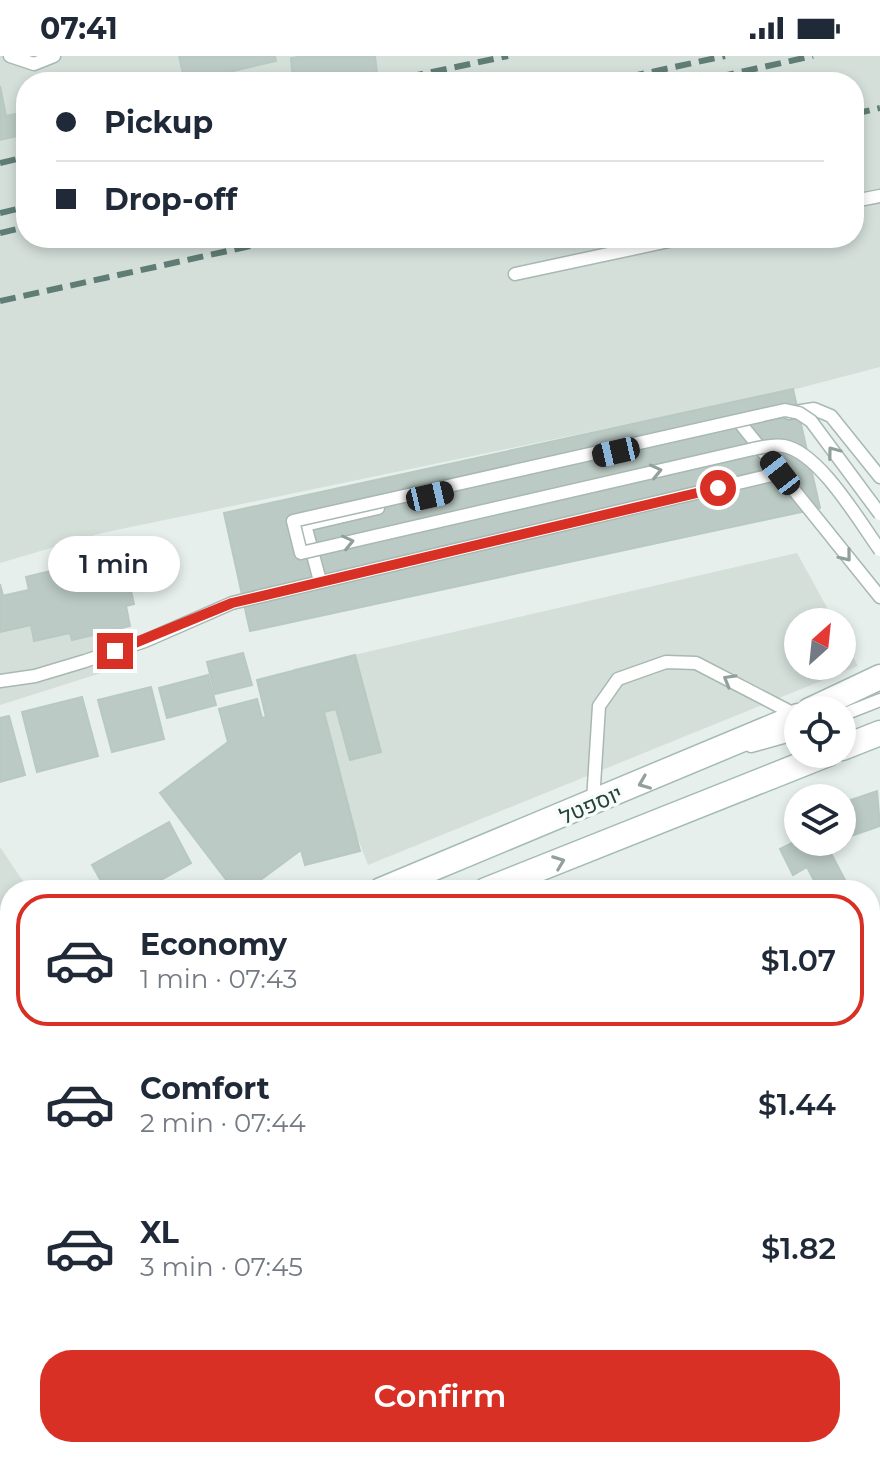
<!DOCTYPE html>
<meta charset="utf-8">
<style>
:root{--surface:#fff;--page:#f6f6f7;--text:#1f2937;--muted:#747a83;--line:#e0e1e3;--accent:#d93025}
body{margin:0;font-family:Montserrat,Heebo,sans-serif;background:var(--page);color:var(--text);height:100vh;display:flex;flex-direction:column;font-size:30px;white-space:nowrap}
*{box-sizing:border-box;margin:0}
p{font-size:26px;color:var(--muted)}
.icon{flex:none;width:44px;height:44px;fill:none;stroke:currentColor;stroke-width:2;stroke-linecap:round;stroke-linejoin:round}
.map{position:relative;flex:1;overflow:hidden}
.panel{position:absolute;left:0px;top:824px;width:880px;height:578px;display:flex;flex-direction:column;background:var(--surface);border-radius:32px 32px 0 0;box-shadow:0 4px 12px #0003}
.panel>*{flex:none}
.banner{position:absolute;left:16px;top:16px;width:848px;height:176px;border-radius:32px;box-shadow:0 4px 12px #0003;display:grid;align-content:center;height:176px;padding:0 40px;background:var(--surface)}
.needle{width:52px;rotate:27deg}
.buttons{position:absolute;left:784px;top:552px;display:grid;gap:16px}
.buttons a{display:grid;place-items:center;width:72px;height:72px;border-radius:50%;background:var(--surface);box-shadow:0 4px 12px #0003;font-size:40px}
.end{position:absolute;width:36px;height:36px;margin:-18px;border:10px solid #d93025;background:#fff;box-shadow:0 0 0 4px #fff}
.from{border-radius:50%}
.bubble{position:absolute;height:56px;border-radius:28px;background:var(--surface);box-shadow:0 4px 12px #0003;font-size:26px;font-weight:600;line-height:56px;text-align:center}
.car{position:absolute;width:24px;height:48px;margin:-24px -12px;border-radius:10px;box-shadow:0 0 6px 2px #0007;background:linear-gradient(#222 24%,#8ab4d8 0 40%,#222 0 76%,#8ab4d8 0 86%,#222 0)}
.banner b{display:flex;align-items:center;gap:28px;height:76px;font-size:30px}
.banner b+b{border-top:2px solid var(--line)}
.banner i{width:20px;height:20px;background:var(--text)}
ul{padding:14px 0 0;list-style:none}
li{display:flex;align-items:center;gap:24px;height:132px;margin:0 16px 12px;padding:0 24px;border:4px solid transparent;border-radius:32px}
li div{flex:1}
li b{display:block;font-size:30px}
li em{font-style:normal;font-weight:600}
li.active{border-color:var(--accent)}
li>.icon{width:72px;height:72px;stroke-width:1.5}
.action{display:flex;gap:16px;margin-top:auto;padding:16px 40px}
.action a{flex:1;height:92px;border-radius:32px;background:var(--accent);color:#fff;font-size:32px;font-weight:600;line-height:92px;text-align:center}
.status{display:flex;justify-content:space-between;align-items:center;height:56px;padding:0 40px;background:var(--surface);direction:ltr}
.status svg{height:22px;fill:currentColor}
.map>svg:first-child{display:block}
.built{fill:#d4dfda;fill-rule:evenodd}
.building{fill:#bbcac4;stroke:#b8c9c2;stroke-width:2}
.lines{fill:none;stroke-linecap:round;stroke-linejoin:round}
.lane-casing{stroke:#a8b8b2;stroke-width:15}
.street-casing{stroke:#a8b8b2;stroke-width:27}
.secondary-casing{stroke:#a4bbb3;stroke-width:27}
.lane{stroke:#fff;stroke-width:12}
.street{stroke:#fff;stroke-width:24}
.secondary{stroke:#fff;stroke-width:24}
.rail{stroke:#5f7d75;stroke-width:6;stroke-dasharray:16 8;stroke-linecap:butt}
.lane-bridge-casing{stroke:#a8b8b2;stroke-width:15;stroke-linecap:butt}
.lane-bridge{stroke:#fff;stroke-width:12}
.oneway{stroke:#92a09c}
.route{stroke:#d93025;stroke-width:10}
.labels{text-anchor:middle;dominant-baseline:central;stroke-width:7;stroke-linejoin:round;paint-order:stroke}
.street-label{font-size:22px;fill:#24423a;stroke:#f7fbf9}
</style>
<div class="status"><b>07:41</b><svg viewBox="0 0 49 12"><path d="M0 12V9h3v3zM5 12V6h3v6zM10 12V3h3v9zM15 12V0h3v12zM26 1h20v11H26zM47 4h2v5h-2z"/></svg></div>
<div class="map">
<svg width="880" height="1401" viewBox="0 0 880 1401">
<rect width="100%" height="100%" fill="#e6efeb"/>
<g class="built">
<path d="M 0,0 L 880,0 L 880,311 L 796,333 L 102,477 L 0,507 ZM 26,26 L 854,26 L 854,182 L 26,182 Z"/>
<path d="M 797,497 L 835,566 L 798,566 L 798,610 L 842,610 L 842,580 L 858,610 L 368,809 L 293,613 Z"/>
<path d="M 119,513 L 117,612 L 0,649 L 0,539 Z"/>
<path d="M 0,791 L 29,834 L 10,834 L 10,895 L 0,898 Z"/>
</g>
<g class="building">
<path d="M 179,0 L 275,0 L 276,5 L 185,26 Z"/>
<path d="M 306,0 L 375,0 L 377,17 L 293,26 L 291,2 Z"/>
<path d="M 0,30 L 6,60 L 26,56 L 26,78 L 0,84 Z"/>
<path d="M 793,333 L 820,452 L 250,575 L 224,457 Z"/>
<path d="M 112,500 L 118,524 L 128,522 L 134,548 L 126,550 L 130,570 L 72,584 L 70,577 L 34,585 L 31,569 L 0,576 L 0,528 L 3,540 L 29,534 L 26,521 Z"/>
<path d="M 243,597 L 252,629 L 215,638 L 207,606 Z"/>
<path d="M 355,599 L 381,696 L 350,704 L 336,653 L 324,656 L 360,795 L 305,809 L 301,794 L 247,834 L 234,834 L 160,737 L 228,686 L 219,653 L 257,643 L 262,662 L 266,661 L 257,624 Z"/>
<path d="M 208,619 L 216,649 L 167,662 L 159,632 Z"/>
<path d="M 151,631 L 164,683 L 112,696 L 98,644 Z"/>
<path d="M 82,641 L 98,700 L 37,716 L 22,656 Z"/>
<path d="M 9,660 L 25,719 L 0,726 L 0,662 Z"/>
<path d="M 877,735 L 880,770 L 842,783 L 842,747 Z"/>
<path d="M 169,766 L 191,807 L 143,834 L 106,834 L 92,809 Z"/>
<path d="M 798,784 L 833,786 L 826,788 L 845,824 L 819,834 L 807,811 L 793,819 L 780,793 Z"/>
<path d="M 0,1109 L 10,1111 L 10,1161 L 0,1158 Z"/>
<path d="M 880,1210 L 880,1290 L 873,1293 L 870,1213 Z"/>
<path d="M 0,1291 L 10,1294 L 10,1334 L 0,1331 Z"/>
<path d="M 239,1392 L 320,1392 L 317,1401 L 246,1401 L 237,1398 Z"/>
<path d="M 343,1392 L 399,1392 L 396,1401 L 341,1401 Z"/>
<path d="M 505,1392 L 577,1392 L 574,1401 L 520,1401 L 504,1395 Z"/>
<path d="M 651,1392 L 683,1401 L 648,1401 Z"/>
</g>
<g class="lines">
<g class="lane-casing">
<g id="lane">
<path d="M 10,0 L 34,8 L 54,0"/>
<path d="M 854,145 L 880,140"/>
<path d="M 515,218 L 683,182"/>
<path d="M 789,357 L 814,353 L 831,360 L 880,421"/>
<path d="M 740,367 L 880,541"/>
<path d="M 320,525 L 305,469 L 378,452"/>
<path d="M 0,625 L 35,620 L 85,605 L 145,585 L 232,547 L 780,417"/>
<path d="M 842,659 L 880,644"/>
<path d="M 751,690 L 798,677"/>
<path d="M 593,745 L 599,650 L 618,623 L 666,606 L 696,607 L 798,660"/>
<path d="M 0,952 L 10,948"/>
<path d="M 0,970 L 10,969"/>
<path d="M 0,1400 L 7,1377"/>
</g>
</g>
<g class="street-casing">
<g id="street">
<path d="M 840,1392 L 870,1401"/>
<path d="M 440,1401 L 442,1392"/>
</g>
</g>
<g class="secondary-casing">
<g id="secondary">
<path d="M 810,654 L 880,621"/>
<path d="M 842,692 L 880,677"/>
<path d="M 381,834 L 798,660"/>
<path d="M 486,834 L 828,698"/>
<path d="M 0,936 L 10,935"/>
<path d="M 0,997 L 10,995"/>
<path d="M 0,1375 L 10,1377"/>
<path d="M 62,1392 L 94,1401"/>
</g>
</g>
<use href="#lane" class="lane"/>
<use href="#street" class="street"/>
<use href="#secondary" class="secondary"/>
<g class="rail">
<path d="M 384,26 L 508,0"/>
<path d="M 605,26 L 725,0"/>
<path d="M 695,26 L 813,0"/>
<path d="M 854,58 L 880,52"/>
<path d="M 0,107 L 26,101"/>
<path d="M 0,157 L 26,151"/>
<path d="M 0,177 L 26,171"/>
<path d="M 0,245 L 287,182"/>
</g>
<g class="lane-bridge-casing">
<path id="lane-bridge" d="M 880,458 L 811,365 L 799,357 L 785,354 L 293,465 L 301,497 L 753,393 C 763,391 774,388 784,390 C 820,397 859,465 880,494"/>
</g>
<use href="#lane-bridge" class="lane-bridge"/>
</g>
<defs><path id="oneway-chevron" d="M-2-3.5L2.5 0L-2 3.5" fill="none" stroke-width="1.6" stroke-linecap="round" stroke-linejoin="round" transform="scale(2)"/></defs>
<g class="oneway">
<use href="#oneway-chevron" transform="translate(833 396) rotate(-127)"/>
<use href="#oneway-chevron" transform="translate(656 415) rotate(-13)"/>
<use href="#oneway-chevron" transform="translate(348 486) rotate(-13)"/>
<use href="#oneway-chevron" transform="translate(846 500) rotate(51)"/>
<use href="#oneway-chevron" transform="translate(729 624) rotate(-150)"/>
<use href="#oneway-chevron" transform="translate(644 727) rotate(158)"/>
<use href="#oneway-chevron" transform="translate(559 806) rotate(-21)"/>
</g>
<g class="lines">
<path class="route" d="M 115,595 L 232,547 L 718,432"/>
</g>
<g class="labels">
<g class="street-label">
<text transform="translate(591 749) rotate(-23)">יוספטל</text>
</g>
</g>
</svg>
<div class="buttons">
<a><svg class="needle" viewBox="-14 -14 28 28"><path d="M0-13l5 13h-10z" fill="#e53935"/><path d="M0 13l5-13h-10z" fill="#747a83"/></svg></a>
<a><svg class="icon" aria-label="locate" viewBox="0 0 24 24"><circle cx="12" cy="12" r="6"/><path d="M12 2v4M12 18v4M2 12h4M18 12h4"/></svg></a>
<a><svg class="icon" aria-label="layers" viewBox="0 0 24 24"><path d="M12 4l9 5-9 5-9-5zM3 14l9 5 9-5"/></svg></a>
</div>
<i class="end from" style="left:718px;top:432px"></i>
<i class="end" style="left:115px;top:595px"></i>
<div class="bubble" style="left:48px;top:480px;width:132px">1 min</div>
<i class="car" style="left:616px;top:396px;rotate:257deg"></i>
<i class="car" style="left:780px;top:417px;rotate:322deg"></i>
<i class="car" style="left:430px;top:440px;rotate:77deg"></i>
<div class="banner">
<b><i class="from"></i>Pickup</b>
<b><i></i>Drop-off</b>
</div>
<section class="panel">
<ul>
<li class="active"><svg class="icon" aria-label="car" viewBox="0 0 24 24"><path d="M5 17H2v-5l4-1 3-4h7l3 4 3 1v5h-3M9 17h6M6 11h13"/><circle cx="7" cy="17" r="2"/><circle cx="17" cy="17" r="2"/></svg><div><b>Economy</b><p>1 min · 07:43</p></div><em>$1.07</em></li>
<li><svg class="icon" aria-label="car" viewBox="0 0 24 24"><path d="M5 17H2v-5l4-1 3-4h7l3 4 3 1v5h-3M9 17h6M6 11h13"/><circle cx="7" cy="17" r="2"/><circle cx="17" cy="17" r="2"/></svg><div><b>Comfort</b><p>2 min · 07:44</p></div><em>$1.44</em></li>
<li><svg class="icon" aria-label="car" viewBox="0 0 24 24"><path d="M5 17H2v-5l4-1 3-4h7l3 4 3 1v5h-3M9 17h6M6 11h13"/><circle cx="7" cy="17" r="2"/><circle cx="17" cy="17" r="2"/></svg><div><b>XL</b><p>3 min · 07:45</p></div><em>$1.82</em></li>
</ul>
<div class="action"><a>Confirm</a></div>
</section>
</div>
